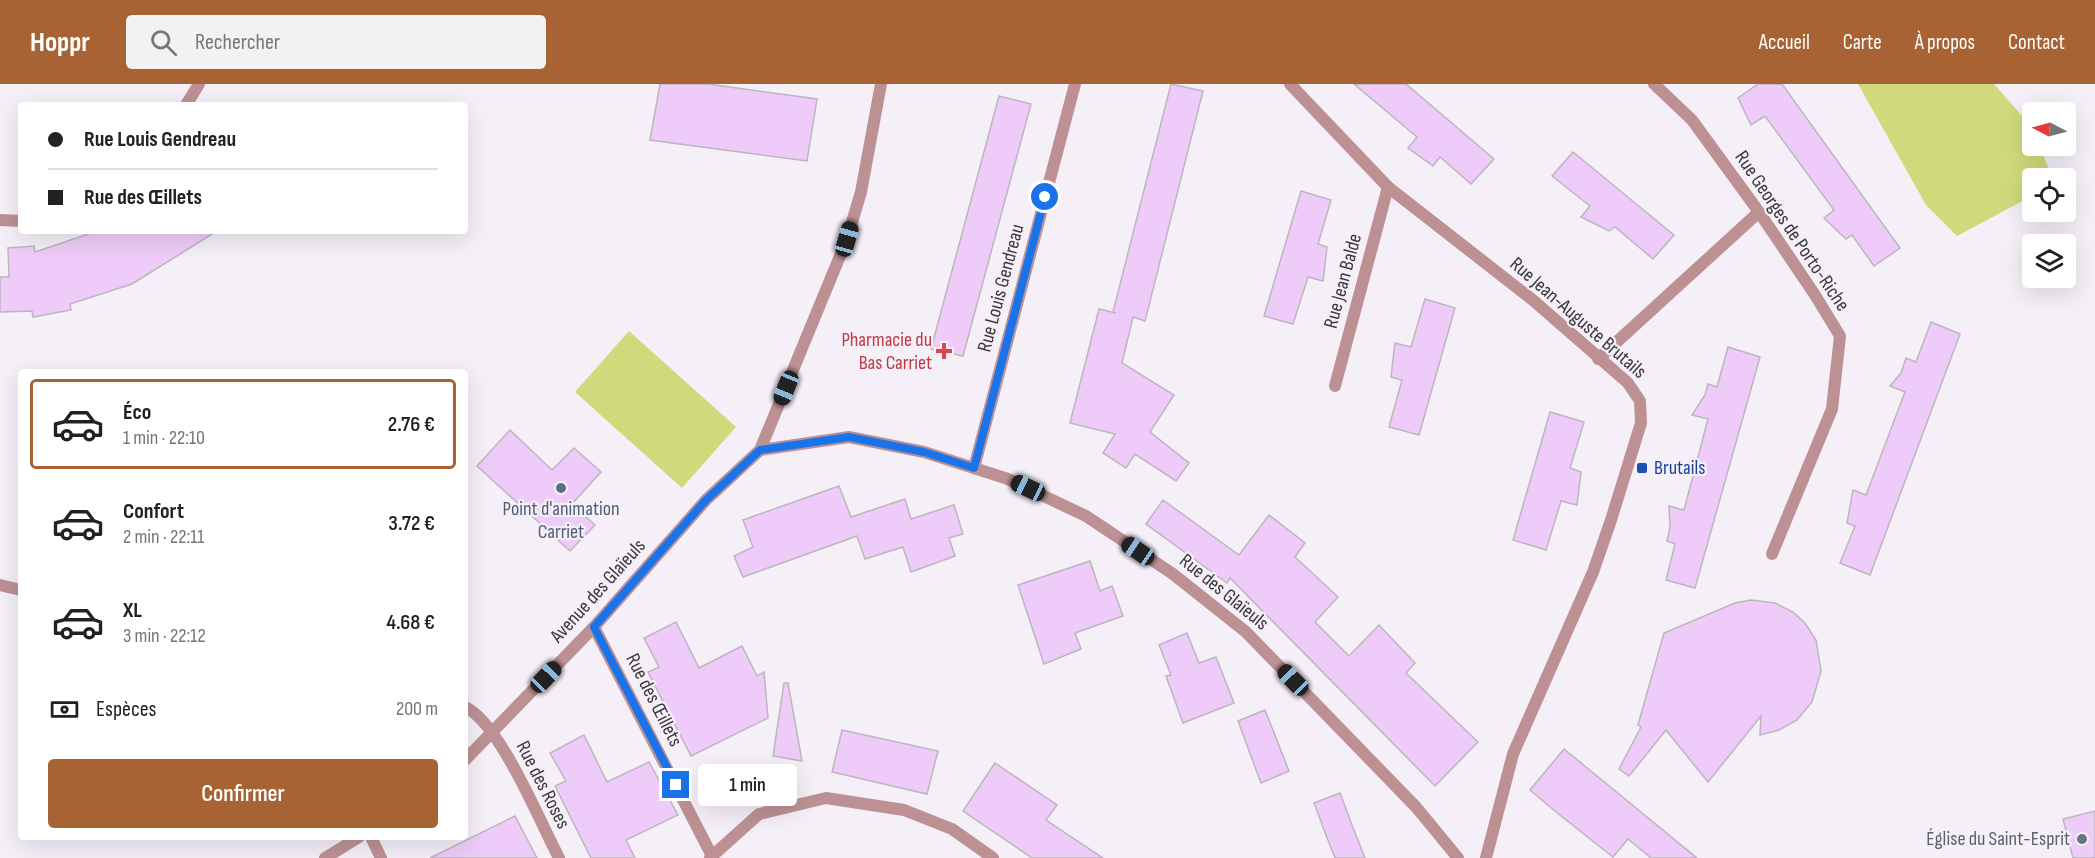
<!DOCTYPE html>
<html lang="fr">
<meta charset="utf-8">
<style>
:root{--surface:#fff;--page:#f2f2f2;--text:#222;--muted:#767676;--line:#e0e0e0;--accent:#a76333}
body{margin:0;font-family:"Sofia Sans Condensed",sans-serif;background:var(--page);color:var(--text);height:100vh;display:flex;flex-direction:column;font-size:22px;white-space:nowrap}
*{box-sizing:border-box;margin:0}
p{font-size:20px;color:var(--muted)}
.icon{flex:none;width:33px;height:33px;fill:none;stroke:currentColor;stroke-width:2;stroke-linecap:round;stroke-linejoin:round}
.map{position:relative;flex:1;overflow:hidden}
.sheet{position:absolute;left:18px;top:285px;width:450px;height:471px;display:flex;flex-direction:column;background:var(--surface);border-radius:6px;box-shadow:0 6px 24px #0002}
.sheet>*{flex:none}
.guide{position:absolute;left:18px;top:18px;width:450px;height:132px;border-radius:6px;box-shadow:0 6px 24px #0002;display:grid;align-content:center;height:132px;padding:0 30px;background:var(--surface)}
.needle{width:39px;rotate:276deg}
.buttons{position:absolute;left:2022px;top:18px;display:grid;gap:12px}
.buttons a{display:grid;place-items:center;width:54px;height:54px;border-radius:6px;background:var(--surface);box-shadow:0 6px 24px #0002;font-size:30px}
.end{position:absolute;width:27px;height:27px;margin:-14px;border:8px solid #1a73e8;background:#fff;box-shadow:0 0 0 3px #fff}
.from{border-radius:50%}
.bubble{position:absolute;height:42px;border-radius:6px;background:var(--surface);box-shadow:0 6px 24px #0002;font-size:20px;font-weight:600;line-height:42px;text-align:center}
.car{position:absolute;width:18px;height:36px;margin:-18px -9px;border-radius:8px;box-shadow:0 0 4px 2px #0007;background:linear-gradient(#222 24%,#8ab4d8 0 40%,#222 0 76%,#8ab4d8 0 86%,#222 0)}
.guide b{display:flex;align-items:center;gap:21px;height:57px;font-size:22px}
.guide b+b{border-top:2px solid var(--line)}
.guide i{width:15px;height:15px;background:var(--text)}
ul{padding:10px 0 0;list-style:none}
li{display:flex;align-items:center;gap:18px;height:90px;margin:0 12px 9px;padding:0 18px;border:3px solid transparent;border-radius:6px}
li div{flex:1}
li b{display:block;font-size:22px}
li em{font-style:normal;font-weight:600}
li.selected{border-color:var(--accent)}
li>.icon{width:54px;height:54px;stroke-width:1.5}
.pay{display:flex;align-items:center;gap:15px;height:66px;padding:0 30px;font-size:22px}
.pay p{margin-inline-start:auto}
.cta{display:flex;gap:12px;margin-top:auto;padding:12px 30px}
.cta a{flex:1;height:69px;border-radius:6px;background:var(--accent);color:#fff;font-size:24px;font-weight:600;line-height:69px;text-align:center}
header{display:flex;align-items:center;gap:36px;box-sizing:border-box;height:84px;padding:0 30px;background:var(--accent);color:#fff}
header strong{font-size:28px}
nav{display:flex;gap:33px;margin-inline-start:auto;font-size:21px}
.search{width:420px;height:54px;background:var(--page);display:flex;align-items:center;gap:15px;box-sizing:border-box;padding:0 21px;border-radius:6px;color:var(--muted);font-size:22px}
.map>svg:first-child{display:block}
.green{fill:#d0da7c}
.building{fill:#eecbf8;stroke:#bcb6be;stroke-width:1.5}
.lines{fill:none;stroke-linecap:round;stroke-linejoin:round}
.street{stroke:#bd9193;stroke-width:12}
.route{stroke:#1a73e8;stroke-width:8}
.health-dot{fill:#e0444e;stroke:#f5eff7;stroke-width:2}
.transit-dot{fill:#1a4fb4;stroke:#f5eff7;stroke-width:2}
.service-dot{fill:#5c6f8a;stroke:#f5eff7;stroke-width:2}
.worship-dot{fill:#6b7280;stroke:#f5eff7;stroke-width:2}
.labels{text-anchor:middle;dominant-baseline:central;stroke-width:4.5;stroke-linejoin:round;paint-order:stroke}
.street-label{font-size:20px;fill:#3a383b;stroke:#f5eff7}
.health-label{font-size:20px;fill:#be3a42;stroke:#f5eff7;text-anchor:end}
.transit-label{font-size:20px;fill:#164399;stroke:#f5eff7;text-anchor:start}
.service-label{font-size:20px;fill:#4e5e75;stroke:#f5eff7}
.worship-label{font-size:20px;fill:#5b616d;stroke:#f5eff7;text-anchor:end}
</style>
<header>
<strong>Hoppr</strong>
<div class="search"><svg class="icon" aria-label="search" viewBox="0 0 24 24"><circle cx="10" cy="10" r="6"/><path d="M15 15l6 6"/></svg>Rechercher</div>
<nav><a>Accueil</a><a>Carte</a><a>À propos</a><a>Contact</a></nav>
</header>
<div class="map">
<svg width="2095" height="774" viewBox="0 0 2095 774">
<rect width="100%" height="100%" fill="#f5eff7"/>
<g class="green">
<path d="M 1858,0 L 1994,0 L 2030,41 L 2032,62 L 2039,62 L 2053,94 L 2032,94 L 2032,112 L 1957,152 L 1926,121 Z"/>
<path d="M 629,247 L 736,343 L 682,404 L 575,308 Z"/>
</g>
<g class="building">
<path d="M 660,0 L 708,0 L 817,15 L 807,77 L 650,56 Z"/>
<path d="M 1171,0 L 1203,7 L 1145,237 L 1133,233 L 1122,279 L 1174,311 L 1150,348 L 1189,379 L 1176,397 L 1135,370 L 1126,384 L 1103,369 L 1115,350 L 1070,339 L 1099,225 L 1116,229 L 1113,228 Z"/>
<path d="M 1354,0 L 1406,0 L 1494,75 L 1471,100 L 1440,73 L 1433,82 L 1408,64 L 1417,53 Z"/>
<path d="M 1758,0 L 1782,0 L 1900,164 L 1874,182 L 1852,151 L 1846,155 L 1824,134 L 1834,126 L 1765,32 L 1751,41 L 1738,14 Z"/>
<path d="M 999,12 L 1031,20 L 963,272 L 931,265 Z"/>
<path d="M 1573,68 L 1674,151 L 1653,175 L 1615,143 L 1609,147 L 1581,133 L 1590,122 L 1552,92 Z"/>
<path d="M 1301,107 L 1331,116 L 1318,160 L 1327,163 L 1323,197 L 1308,193 L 1293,240 L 1264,232 Z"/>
<path d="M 97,147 L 217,147 L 132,200 L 70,220 L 71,226 L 33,233 L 32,227 L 0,228 L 0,193 L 9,193 L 8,164 L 34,162 L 35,168 Z"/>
<path d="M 1425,215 L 1455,224 L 1419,351 L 1389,343 L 1402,296 L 1391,293 L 1395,259 L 1411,263 Z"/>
<path d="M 1931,238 L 1960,250 L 1870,491 L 1840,479 L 1855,442 L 1847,439 L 1853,406 L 1866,411 L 1905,308 L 1890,302 L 1901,289 L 1906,274 L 1916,278 Z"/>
<path d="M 1728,263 L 1760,273 L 1695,504 L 1666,496 L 1675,460 L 1667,457 L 1670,444 L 1669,422 L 1684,426 L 1708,335 L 1692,331 L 1705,311 L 1708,300 L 1717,303 Z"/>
<path d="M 1550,328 L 1584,338 L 1570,384 L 1581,388 L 1577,421 L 1561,417 L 1546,466 L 1513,456 Z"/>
<path d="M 510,346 L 552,386 L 574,364 L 601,388 L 572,420 L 595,441 L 570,467 L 477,382 Z"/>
<path d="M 839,402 L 851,433 L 905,415 L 911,435 L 954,421 L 963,450 L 949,454 L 955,472 L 911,488 L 903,463 L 865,475 L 857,452 L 743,493 L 734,472 L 753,463 L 743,436 Z"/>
<path d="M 1163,416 L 1239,471 L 1269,431 L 1305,459 L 1295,473 L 1338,513 L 1315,538 L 1349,572 L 1379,541 L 1415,579 L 1406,589 L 1478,658 L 1435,702 L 1230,494 L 1227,499 L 1146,440 Z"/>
<path d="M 1090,477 L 1100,507 L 1112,502 L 1123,532 L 1075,549 L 1081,565 L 1044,580 L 1018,501 Z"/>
<path d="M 1751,516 L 1775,519 L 1793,528 L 1805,539 L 1816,556 L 1821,587 L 1812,618 L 1797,636 L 1779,646 L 1760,651 L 1761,632 L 1708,698 L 1666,646 L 1629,692 L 1619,685 L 1641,643 L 1638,641 L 1664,549 L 1735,519 Z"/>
<path d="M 676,538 L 699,584 L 742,562 L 757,592 L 764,588 L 768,634 L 691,672 L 648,588 L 659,583 L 644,554 Z"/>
<path d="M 1187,549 L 1199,579 L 1216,573 L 1234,619 L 1183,639 L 1166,592 L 1171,591 L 1159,561 Z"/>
<path d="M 784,599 L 788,599 L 802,677 L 773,672 Z"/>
<path d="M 1265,626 L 1289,687 L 1261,699 L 1238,637 Z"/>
<path d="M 842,646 L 938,667 L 927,710 L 832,688 Z"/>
<path d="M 584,651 L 607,698 L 649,678 L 678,731 L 626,756 L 635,774 L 591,774 L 555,702 L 566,697 L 550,669 Z"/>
<path d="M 1564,665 L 1586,683 L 1697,774 L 1651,774 L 1628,755 L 1613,773 L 1556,728 L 1530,706 Z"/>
<path d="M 995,679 L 1057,721 L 1046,736 L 1103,774 L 1032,774 L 963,727 Z"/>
<path d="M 1340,709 L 1352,741 L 1365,774 L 1335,774 L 1326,751 L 1314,719 Z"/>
<path d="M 2095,727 L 2095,774 L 2073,774 L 2063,735 Z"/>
<path d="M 515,732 L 537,774 L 430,774 Z"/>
</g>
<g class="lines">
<g class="street">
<path d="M 1290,0 L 1388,103 L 1534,217 L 1628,299 L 1640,317 L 1641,339 L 1611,436 L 1593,488 L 1513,670 L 1486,774"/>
<path d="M 1654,0 L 1692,36 L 1759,128 L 1815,211 L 1840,252 L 1832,325 L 1772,470"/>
<path d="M 186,21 L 199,0"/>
<path d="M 0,136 L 21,137"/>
<path d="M 1598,275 L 1759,128"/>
<path d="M 1335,302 L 1388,103"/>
<path d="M 760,366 L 849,353 L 924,368 L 1008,395 L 1086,432 L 1173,490 L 1246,548 L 1416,723 L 1458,774"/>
<path d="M 974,384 L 1075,0"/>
<path d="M 0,501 L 21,506"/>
<path d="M 594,543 L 712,772"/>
<path d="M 465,623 C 500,639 540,738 559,774"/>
<path d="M 465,676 L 594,543 L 706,416 L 760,366 L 847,155 L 861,108 L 881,0"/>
<path d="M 371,753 L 381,774"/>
<path d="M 325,774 L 359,753"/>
<path d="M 710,774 L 759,730 L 826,714 L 904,726 L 952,745 L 993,774"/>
</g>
</g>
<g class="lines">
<path class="route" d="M 676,701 L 594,543 L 706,416 L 760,366 L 849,353 L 924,368 L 974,384 L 1045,113"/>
</g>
<path class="health-dot" d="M941 258h6v6h6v6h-6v6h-6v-6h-6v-6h6z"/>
<rect class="transit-dot" x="1636" y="378" width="12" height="12" rx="3"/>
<circle class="service-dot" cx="561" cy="404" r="6"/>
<circle class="worship-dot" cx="2082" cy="755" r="6"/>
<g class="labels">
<g class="street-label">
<text transform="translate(1792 147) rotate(56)">Rue Georges de Porto-Riche</text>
<text transform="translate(1343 197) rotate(-75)">Rue Jean Balde</text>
<text transform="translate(1001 204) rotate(-75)">Rue Louis Gendreau</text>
<text transform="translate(1578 234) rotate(41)">Rue Jean-Auguste Brutails</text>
<text transform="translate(598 507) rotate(-48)">Avenue des Glaïeuls</text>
<text transform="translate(1224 508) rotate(39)">Rue des Glaïeuls</text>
<text transform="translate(654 616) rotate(63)">Rue des Œillets</text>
<text transform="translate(543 701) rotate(63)">Rue des Roses</text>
</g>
<g class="health-label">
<text x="932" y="256">Pharmacie du<tspan x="932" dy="23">Bas Carriet</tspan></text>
</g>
<g class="transit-label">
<text x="1654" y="384">Brutails</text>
</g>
<g class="service-label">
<text x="561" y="425">Point d'animation<tspan x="561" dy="23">Carriet</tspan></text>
</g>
<g class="worship-label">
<text x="2070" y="755">Église du Saint-Esprit</text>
</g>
</g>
</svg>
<div class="buttons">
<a><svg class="needle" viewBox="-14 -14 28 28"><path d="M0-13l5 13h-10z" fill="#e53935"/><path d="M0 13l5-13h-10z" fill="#767676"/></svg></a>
<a><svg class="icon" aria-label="locate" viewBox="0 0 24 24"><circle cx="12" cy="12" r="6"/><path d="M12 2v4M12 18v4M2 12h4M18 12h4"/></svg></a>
<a><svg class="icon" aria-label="layers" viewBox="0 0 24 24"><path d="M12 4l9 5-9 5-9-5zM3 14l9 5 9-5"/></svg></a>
</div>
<i class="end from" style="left:1045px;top:113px"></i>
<i class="end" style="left:676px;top:701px"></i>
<div class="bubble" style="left:698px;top:680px;width:99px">1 min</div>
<i class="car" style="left:847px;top:155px;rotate:16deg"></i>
<i class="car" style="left:786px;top:304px;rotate:202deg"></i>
<i class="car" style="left:1028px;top:404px;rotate:295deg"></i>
<i class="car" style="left:1138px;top:467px;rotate:304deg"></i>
<i class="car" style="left:546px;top:593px;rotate:44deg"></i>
<i class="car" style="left:1293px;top:596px;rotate:316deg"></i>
<div class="guide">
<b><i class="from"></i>Rue Louis Gendreau</b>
<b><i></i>Rue des Œillets</b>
</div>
<section class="sheet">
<ul>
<li class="selected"><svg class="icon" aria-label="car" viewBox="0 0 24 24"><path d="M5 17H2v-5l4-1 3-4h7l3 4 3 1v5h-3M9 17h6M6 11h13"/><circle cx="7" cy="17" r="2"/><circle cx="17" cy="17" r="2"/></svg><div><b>Éco</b><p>1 min · 22:10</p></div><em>2.76 €</em></li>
<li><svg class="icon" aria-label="car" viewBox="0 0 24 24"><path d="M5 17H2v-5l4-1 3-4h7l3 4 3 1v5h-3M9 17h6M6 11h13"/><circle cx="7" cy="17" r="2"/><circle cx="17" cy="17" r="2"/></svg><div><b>Confort</b><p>2 min · 22:11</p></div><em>3.72 €</em></li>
<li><svg class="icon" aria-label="car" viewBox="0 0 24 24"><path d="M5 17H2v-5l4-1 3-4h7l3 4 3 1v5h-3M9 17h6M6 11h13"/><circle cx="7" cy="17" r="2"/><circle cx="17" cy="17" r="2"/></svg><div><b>XL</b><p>3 min · 22:12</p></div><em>4.68 €</em></li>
</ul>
<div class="pay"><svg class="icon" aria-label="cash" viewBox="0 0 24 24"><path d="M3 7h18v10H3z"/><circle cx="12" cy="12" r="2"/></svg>Espèces<p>200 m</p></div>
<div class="cta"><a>Confirmer</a></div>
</section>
</div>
